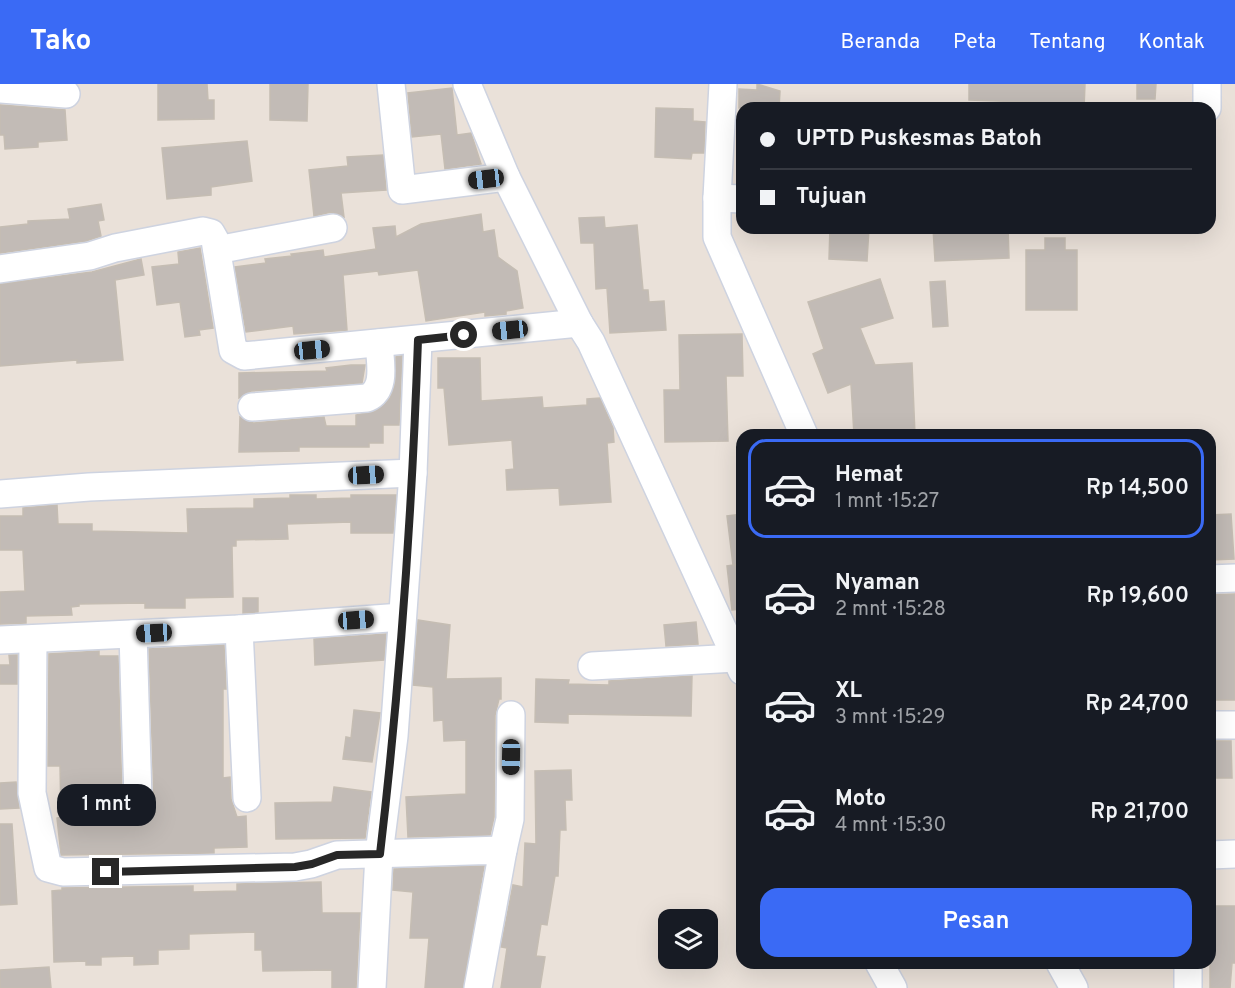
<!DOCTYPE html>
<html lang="id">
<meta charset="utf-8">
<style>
:root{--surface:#171b24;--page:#20242c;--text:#f1f3f6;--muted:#9ea1a6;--line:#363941;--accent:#3a6af5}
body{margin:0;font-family:Overpass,sans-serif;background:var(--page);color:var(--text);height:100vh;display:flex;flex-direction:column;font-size:22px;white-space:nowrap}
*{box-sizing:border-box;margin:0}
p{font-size:20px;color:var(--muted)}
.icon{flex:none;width:33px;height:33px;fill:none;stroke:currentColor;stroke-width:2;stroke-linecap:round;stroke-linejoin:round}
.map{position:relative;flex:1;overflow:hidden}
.panel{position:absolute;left:736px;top:345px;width:480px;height:540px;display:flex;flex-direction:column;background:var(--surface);border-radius:18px;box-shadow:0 6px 24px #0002}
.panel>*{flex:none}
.guide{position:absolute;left:736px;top:18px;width:480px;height:132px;border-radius:18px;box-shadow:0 6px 24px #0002;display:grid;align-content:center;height:132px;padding:0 24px;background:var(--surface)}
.fabs{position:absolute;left:658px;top:825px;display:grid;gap:12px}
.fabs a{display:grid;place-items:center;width:60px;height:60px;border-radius:12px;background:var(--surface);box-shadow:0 6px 24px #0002;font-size:30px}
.end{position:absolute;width:27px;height:27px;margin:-14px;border:8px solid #272727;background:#fff;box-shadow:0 0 0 3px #fff}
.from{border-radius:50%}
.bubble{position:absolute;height:42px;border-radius:18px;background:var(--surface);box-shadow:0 6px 24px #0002;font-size:20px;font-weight:600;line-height:42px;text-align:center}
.car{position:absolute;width:18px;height:36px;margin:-18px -9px;border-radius:8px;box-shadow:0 0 4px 2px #0007;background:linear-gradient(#222 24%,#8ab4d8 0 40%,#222 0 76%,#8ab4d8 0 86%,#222 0)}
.guide b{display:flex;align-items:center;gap:21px;height:57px;font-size:22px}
.guide b+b{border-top:2px solid var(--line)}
.guide i{width:15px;height:15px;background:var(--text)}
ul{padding:10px 0 0;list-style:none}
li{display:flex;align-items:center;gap:18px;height:99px;margin:0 12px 9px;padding:0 12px;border:3px solid transparent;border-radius:18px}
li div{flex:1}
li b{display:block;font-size:22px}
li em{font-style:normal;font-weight:600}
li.current{border-color:var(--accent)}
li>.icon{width:54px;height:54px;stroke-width:1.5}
.primary-button{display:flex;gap:12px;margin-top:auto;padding:12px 24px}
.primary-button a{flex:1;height:69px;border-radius:18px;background:var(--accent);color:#fff;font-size:24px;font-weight:600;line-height:69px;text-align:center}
header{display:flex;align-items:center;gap:36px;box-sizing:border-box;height:84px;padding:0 30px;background:var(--accent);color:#fff}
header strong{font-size:28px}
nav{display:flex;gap:33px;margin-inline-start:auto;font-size:21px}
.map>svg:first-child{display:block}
.building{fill:#c2bbb6;stroke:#c5bdb3;stroke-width:1.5}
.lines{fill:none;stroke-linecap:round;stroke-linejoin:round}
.minor-casing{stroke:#ced3e0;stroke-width:30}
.minor{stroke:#fff;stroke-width:27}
.route{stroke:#272727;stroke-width:8}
</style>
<header>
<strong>Tako</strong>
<nav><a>Beranda</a><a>Peta</a><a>Tentang</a><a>Kontak</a></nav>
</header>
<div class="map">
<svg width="1235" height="904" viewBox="0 0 1235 904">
<rect width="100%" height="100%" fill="#eae1d9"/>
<g class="building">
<path d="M 158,0 L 207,0 L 208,16 L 214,16 L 214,35 L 158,36 Z"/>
<path d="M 270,0 L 308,0 L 307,37 L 270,36 Z"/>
<path d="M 757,0 L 780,7 L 779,24 L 739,24 L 739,5 L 757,6 Z"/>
<path d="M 969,0 L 1085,0 L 1084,24 L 1052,24 L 1052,19 L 969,16 Z"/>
<path d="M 1137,0 L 1156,0 L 1155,15 L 1137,15 Z"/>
<path d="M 452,4 L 457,51 L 471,49 L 481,80 L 445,85 L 441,50 L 412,53 L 408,9 Z"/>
<path d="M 0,21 L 65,26 L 67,56 L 38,58 L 38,63 L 5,65 L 4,51 L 0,51 Z"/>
<path d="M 656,24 L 693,25 L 693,37 L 705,38 L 704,69 L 692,69 L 691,75 L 655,73 Z"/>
<path d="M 247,57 L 252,97 L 211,103 L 211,111 L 167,115 L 162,64 Z"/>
<path d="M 383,71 L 386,106 L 341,109 L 344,133 L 331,128 L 314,132 L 309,86 L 348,82 L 347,73 Z"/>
<path d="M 101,120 L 104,136 L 98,137 L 101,152 L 86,157 L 0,169 L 0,143 L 28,140 L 28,137 L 70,135 L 68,125 Z"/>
<path d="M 481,130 L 483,148 L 494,146 L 498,173 L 517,187 L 523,224 L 506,227 L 506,230 L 485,232 L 485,228 L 426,237 L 418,186 L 379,191 L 378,187 L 343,191 L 347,246 L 294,250 L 293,242 L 246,248 L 235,183 L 266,179 L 265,175 L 292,172 L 291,170 L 323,166 L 324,173 L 376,165 L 373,144 L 395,142 L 396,153 L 421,140 Z"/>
<path d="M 604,133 L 605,144 L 637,141 L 643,206 L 648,206 L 649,218 L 664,217 L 666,246 L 610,249 L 607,204 L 596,205 L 594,159 L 581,159 L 579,134 Z"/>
<path d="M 830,144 L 869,144 L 867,177 L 829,175 Z"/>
<path d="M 933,144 L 1008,144 L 1009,174 L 935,177 Z"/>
<path d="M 1045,154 L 1065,154 L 1065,166 L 1077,166 L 1077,226 L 1026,226 L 1026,166 L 1045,166 Z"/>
<path d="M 200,164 L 213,244 L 199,246 L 200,251 L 185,253 L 180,218 L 157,221 L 152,183 L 179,180 L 178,168 Z"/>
<path d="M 141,175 L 144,191 L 115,196 L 123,276 L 77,279 L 77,276 L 0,282 L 0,200 L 92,188 Z"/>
<path d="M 880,195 L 893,234 L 860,244 L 875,281 L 912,279 L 915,351 L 854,351 L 851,300 L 828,309 L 813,270 L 824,265 L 808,218 Z"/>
<path d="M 945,197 L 948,242 L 933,243 L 930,198 Z"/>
<path d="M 742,250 L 743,292 L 726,292 L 728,357 L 665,358 L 664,306 L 680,306 L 679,251 Z"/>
<path d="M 402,272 L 399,341 L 383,341 L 383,359 L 369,359 L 369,363 L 299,363 L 299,367 L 239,368 L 240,333 L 253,339 L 324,333 L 326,342 L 356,342 L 356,331 L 375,327 L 390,314 L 395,300 L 396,273 Z"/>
<path d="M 438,274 L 480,274 L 481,317 L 542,313 L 543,324 L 587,321 L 587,315 L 600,314 L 613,344 L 614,358 L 607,359 L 611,418 L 560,421 L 559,404 L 507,406 L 506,386 L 514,385 L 512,356 L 449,361 L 444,304 L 438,304 Z"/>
<path d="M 351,281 L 365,281 L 362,299 L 251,307 L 239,314 L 239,289 L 327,287 L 326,284 Z"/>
<path d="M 290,411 L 316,411 L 316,415 L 351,414 L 351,411 L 396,411 L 393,449 L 351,449 L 351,438 L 287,440 L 288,455 L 236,456 L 236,462 L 232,462 L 233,513 L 185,514 L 185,524 L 145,524 L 145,519 L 79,520 L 79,522 L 71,523 L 72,531 L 26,532 L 26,539 L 0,540 L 0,508 L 25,507 L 23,466 L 0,466 L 0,432 L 23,432 L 23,424 L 57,421 L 58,440 L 92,440 L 92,447 L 188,449 L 187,425 L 254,424 L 254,415 L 290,414 Z"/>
<path d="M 742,430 L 742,525 L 732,526 L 727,482 L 741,480 L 733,481 L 727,432 Z"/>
<path d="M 1231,430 L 1234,475 L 1210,476 L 1210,431 Z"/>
<path d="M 1235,510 L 1235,616 L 1210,616 L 1210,511 Z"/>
<path d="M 243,514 L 258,514 L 258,528 L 243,529 Z"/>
<path d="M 418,536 L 450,541 L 446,595 L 501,594 L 501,615 L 499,615 L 495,631 L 494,733 L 490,751 L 408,753 L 406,713 L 466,710 L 466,656 L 444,657 L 443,636 L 434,637 L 433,603 L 413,601 Z"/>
<path d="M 696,538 L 698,560 L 666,562 L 664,541 Z"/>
<path d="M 386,550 L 384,576 L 315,581 L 314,555 Z"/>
<path d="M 224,561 L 226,605 L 223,605 L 223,694 L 230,693 L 231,715 L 237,733 L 246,732 L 247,763 L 214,764 L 214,769 L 61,771 L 57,734 L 61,733 L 60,682 L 48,682 L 49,570 L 99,567 L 99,572 L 118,572 L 122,715 L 130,729 L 139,731 L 152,723 L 154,715 L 149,565 Z"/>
<path d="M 9,571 L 17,571 L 17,600 L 0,600 L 0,581 L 10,581 Z"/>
<path d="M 692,592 L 691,632 L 568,630 L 568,639 L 535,638 L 536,595 L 569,596 L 568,600 L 609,601 L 609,597 Z"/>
<path d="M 354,626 L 380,629 L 372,678 L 343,675 L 346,653 L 351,654 Z"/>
<path d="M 1210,657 L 1231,657 L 1232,694 L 1210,694 Z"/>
<path d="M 571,686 L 572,716 L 565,716 L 566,746 L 560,746 L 558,792 L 555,792 L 547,841 L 541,840 L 536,872 L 545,873 L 540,904 L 501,904 L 507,864 L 501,863 L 513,801 L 523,803 L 525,759 L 536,760 L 535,687 Z"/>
<path d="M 16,698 L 19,724 L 0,725 L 0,699 Z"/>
<path d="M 334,703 L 371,708 L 365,754 L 276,755 L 275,719 L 332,718 Z"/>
<path d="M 0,740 L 12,740 L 17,820 L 0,821 Z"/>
<path d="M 484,782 L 463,904 L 425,904 L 429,854 L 410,854 L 413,808 L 393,806 L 394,785 Z"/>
<path d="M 321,798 L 322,829 L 360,829 L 356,904 L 332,904 L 332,886 L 263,887 L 262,866 L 255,866 L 255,848 L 189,850 L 189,865 L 158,866 L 158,880 L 134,881 L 134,872 L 101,873 L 101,881 L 86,881 L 86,877 L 54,878 L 52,807 L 62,806 L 62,804 L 193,802 L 193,808 L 237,807 L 237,800 Z"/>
<path d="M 1210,822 L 1235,822 L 1235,879 L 1232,879 L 1230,904 L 1210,904 Z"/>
<path d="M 49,883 L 51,904 L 0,904 L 0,886 Z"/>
</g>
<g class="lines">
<g class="minor-casing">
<g id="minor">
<path d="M 391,0 L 402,106 L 506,93"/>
<path d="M 467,0 L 506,93 L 579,239 L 591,258 L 742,587"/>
<path d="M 723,0 L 717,114 L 717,153 L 804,351"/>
<path d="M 1207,0 L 1207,24"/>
<path d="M 0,5 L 66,10"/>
<path d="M 717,114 L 742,115"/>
<path d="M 217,166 L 333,144"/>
<path d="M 0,185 L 90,172 L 115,164 L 203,147 L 211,149 L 215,156 L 233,266 L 244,272 L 579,239"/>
<path d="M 252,323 L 367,314 C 387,305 380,278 379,259"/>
<path d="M 0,410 L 89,403 L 413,389"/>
<path d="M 1210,495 L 1235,494"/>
<path d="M 239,545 L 247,714"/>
<path d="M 133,550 L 138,715"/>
<path d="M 33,555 L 32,709 L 48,784 L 63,788 L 295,783 L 311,780 L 337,771 L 503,766 L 478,904"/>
<path d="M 0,556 L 239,545 L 402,533"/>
<path d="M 592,582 L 736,574"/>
<path d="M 1210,641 L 1235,641"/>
<path d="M 503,766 L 510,735 L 511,631"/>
<path d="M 1210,771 L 1235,770"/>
<path d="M 879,879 L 893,904"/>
<path d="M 1060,879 L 1074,904"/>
<path d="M 372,904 L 379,770 L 394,652 L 413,389 L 418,256"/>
<path d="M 1188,904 L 1188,879"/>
</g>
</g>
<use href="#minor" class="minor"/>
</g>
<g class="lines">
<path class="route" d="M 106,788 L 295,783 L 312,780 L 337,771 L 380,770 C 400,600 412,428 418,256 L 464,251"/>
</g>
</svg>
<div class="fabs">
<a><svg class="icon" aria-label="layers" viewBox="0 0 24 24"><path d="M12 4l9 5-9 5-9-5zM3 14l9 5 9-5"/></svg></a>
</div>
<i class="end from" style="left:464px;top:251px"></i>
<i class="end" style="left:106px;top:788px"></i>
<div class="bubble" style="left:57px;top:700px;width:99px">1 mnt</div>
<i class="car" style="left:486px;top:95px;rotate:263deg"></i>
<i class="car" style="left:510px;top:246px;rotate:264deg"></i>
<i class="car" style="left:312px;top:266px;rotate:84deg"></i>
<i class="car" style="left:366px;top:391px;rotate:87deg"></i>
<i class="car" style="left:356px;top:536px;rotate:86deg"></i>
<i class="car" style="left:154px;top:549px;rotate:267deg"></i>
<i class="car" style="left:511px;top:673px;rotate:181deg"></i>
<div class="guide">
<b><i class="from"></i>UPTD Puskesmas Batoh</b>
<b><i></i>Tujuan</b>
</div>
<section class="panel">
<ul>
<li class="current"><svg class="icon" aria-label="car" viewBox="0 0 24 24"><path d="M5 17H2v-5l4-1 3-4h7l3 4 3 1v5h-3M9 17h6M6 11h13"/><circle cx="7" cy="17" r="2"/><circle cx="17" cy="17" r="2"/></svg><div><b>Hemat</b><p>1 mnt · 15:27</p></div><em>Rp 14,500</em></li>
<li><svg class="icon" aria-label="car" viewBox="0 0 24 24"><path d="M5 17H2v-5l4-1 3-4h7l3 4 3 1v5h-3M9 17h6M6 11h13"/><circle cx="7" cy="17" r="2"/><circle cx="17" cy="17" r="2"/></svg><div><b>Nyaman</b><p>2 mnt · 15:28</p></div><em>Rp 19,600</em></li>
<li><svg class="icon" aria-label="car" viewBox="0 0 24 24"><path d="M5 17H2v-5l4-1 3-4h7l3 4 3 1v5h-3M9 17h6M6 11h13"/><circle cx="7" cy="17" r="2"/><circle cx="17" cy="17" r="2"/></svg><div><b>XL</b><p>3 mnt · 15:29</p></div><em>Rp 24,700</em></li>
<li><svg class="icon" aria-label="car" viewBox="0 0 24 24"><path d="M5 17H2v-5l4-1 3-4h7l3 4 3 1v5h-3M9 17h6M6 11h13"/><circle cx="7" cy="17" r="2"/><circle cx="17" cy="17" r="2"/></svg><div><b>Moto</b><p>4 mnt · 15:30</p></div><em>Rp 21,700</em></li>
</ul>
<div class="primary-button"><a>Pesan</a></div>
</section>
</div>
